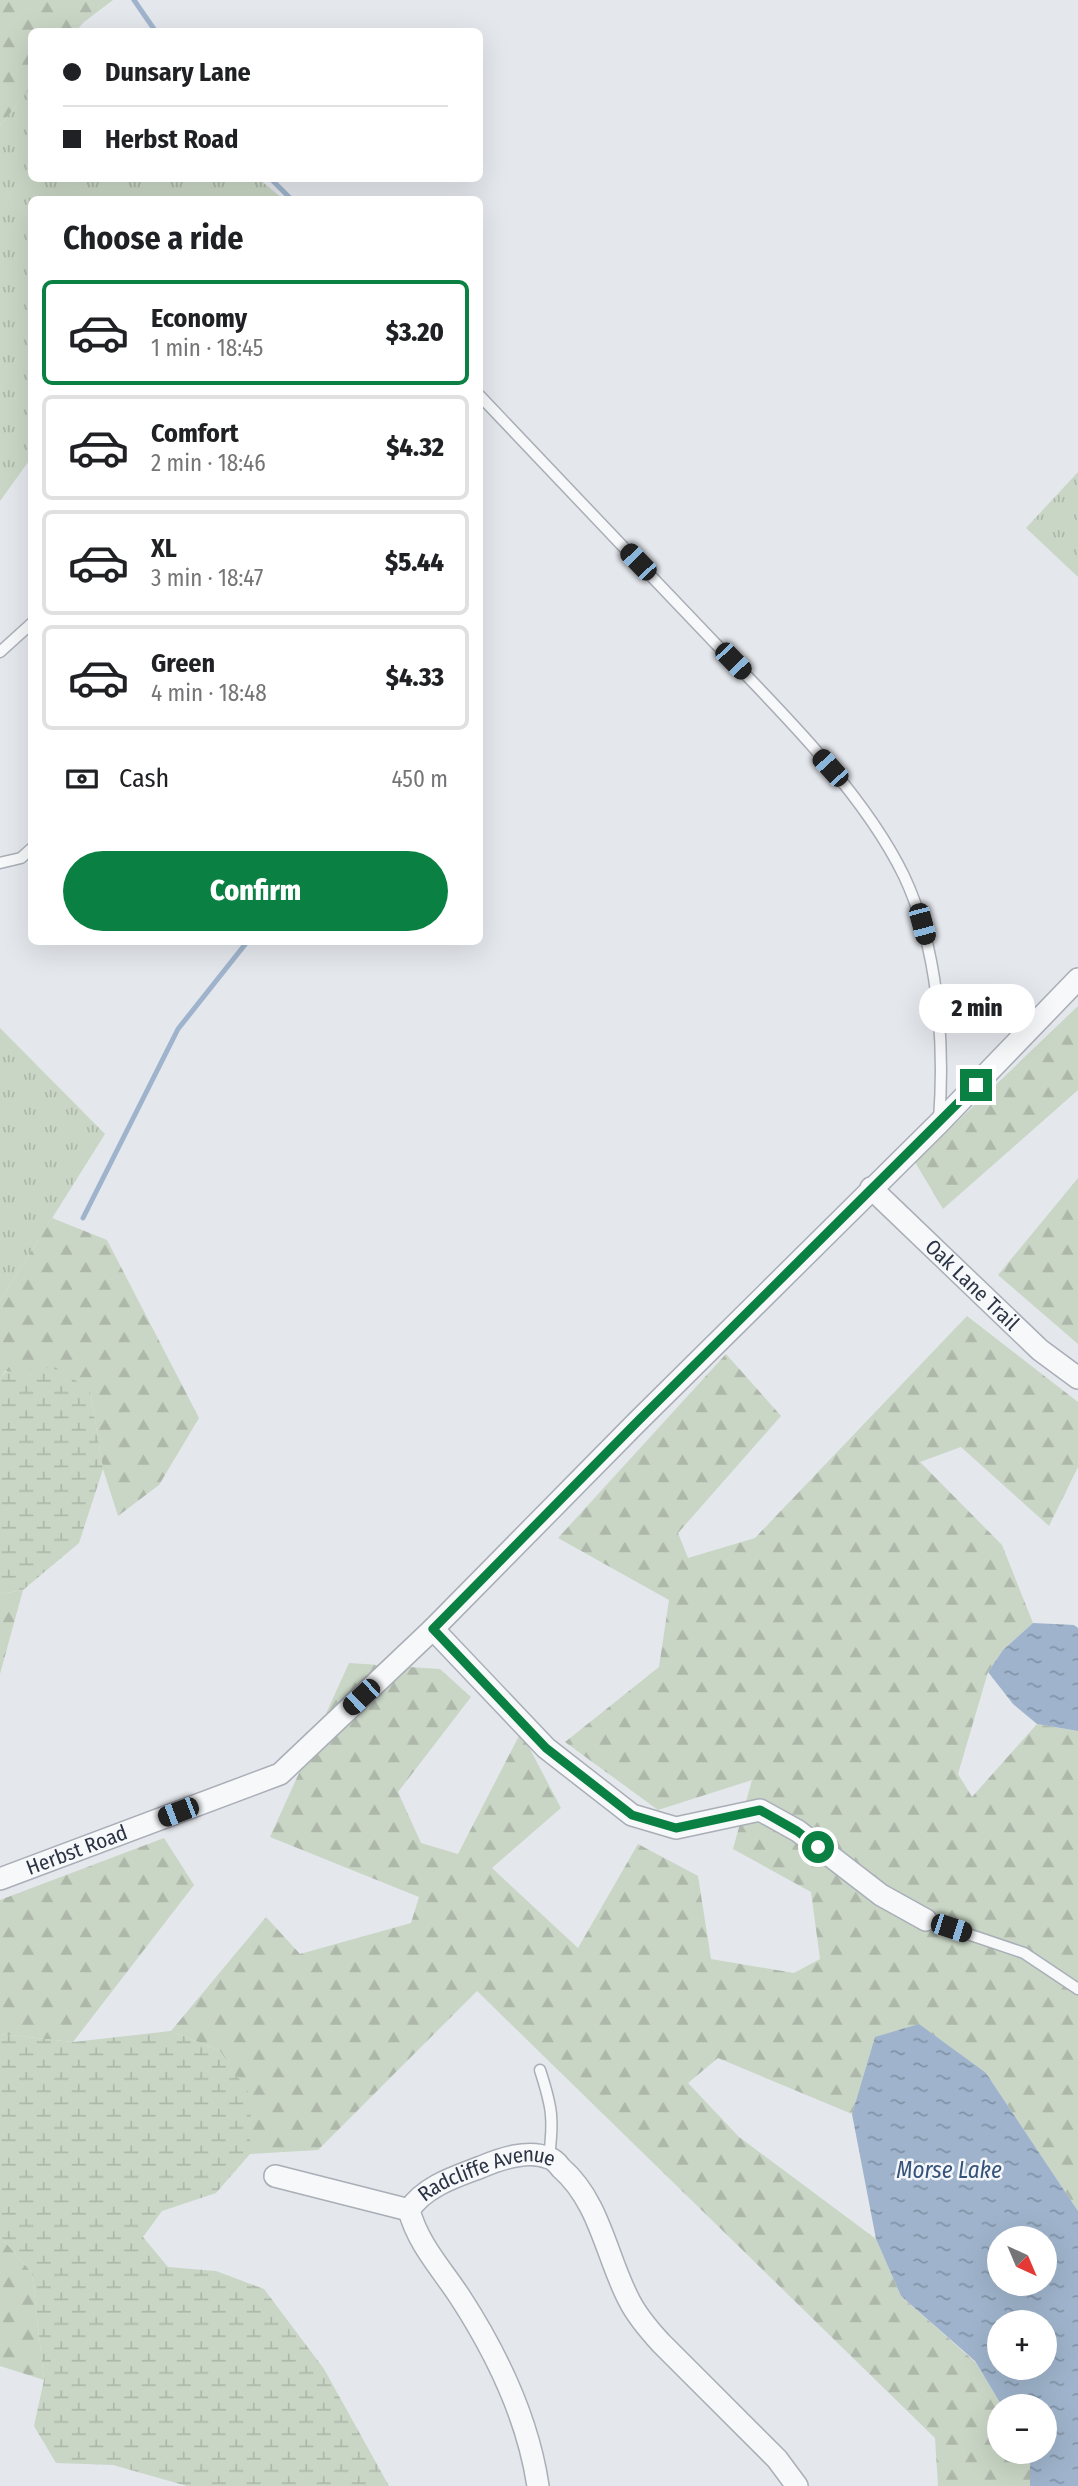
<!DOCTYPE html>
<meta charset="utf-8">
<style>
:root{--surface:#fff;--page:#f6f6f6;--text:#202124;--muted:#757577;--line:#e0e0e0;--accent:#0b8043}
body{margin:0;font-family:"Fira Sans Condensed",sans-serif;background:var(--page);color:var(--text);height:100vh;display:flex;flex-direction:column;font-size:26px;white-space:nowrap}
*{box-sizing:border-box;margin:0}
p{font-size:23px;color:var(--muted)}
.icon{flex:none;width:38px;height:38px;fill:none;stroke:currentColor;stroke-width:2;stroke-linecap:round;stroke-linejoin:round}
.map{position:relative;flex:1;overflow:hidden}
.panel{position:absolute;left:28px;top:196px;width:455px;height:749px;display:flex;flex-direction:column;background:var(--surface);border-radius:10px;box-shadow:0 7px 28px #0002}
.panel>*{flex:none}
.banner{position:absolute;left:28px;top:28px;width:455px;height:154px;border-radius:10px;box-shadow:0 7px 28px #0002;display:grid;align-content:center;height:154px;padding:0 35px;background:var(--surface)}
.needle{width:46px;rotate:136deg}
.tools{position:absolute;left:987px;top:2226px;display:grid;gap:14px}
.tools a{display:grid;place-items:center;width:70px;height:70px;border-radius:50%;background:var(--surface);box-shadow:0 7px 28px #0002;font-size:35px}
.end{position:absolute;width:32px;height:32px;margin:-16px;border:9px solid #0b8043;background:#fff;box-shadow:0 0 0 4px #fff}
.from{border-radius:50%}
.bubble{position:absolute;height:49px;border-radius:24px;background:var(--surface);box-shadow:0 7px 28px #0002;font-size:23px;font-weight:800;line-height:49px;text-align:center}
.car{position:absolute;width:21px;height:42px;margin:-21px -10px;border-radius:9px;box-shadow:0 0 5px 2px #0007;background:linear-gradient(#222 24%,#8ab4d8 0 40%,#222 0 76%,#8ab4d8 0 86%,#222 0)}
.banner b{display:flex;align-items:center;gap:24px;height:66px;font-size:26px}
.banner b+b{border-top:2px solid var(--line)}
.banner i{width:18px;height:18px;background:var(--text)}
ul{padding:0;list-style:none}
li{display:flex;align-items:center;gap:21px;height:105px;margin:0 14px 10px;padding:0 21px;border:4px solid var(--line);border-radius:10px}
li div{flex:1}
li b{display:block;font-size:26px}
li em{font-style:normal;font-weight:800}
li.on{border-color:var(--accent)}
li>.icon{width:63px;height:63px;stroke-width:1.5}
h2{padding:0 35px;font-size:32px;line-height:84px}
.pay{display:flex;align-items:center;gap:18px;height:77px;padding:0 35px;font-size:26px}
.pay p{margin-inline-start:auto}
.cta{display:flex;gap:14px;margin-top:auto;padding:14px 35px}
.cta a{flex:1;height:80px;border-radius:42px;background:var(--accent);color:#fff;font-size:28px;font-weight:800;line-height:80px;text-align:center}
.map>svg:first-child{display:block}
.grass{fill:url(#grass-tufts)}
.forest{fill:url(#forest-firs)}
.wetland{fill:url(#wetland-marsh)}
.water{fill:url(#water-ripples);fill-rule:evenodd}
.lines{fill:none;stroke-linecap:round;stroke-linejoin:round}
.stream{stroke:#9fb4cc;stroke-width:5}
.service-casing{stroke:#a9aeb7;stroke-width:13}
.minor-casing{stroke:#a9aeb7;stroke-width:24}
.service{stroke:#f7f8fa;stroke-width:10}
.minor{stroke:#f7f8fa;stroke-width:21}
.route{stroke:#0b8043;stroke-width:9}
.labels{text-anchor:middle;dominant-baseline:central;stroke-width:5;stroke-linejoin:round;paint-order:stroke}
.street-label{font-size:21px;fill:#2b3445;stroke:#f4f6f9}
.water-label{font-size:23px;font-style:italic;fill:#34527a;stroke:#f4f6f9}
</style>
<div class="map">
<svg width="1078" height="2486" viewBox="0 0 1078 2486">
<defs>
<pattern id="grass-tufts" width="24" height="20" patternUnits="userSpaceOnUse" patternTransform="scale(1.75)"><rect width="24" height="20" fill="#c9d6c5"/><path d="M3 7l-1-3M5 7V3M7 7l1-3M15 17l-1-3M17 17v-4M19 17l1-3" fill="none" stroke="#adb8ab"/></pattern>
<pattern id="forest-firs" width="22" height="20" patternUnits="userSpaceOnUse" patternTransform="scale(1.75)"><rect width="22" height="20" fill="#c9d6c5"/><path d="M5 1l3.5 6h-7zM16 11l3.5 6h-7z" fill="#adb8ab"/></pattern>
<pattern id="wetland-marsh" width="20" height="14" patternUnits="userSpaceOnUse" patternTransform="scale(1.75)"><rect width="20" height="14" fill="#c9d6c5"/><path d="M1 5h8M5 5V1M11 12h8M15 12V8" fill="none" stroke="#adb8ab"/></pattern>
<pattern id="water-ripples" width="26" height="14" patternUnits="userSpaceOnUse" patternTransform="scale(1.75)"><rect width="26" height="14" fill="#9fb4cc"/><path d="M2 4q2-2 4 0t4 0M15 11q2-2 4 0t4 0" fill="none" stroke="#8293a7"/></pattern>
</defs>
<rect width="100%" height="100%" fill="#e4e7ec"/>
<g class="grass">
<path d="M 31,87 L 32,178 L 259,179 L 283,199 L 32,200 L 31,458 L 0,501 L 0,126 Z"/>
<path d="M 1078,472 L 1078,577 L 1026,528 Z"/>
<path d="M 0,1028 L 105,1134 L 0,1301 Z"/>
</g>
<g class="forest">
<path d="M 0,0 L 113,0 L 84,22 L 76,31 L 32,32 L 31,87 L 0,126 Z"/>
<path d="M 1078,1006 L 1078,1090 L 943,1209 L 915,1162 Z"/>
<path d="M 1078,1178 L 1078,1344 L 998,1275 Z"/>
<path d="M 52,1218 L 107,1240 L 199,1418 L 159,1485 L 118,1516 L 103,1469 L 90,1390 L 5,1371 L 0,1379 L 0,1301 Z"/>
<path d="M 967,1316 L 1078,1402 L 1078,1467 L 1049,1526 L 961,1447 L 920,1462 L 1002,1545 L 1033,1623 L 1003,1650 L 988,1672 L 958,1774 L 972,1797 L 1037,1724 L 1078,1731 L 1078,2211 L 986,2073 L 875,2038 L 852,2114 L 718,2058 L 688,2083 L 739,2137 L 876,2239 L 901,2296 L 975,2362 L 1002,2406 L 999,2406 L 999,2452 L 1030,2452 L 1030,2486 L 938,2486 L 935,2438 L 477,1991 L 318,2150 L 250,2154 L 250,2096 L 220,2051 L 171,2031 L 266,1917 L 300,1954 L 411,1923 L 419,1897 L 270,1837 L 349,1663 L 440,1669 L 471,1697 L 398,1792 L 421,1843 L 458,1854 L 521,1732 L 561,1808 L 492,1868 L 578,1948 L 638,1844 L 698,1876 L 711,1959 L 794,1973 L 820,1959 L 811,1892 L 733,1849 L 752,1780 L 658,1810 L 565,1742 L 659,1667 L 669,1600 L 558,1538 L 726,1354 L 781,1416 L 678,1533 L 688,1558 L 755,1538 Z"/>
<path d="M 23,1590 L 0,1674 L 0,1594 Z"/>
<path d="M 164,1838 L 194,1885 L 73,2042 L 0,2034 L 0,1900 Z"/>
<path d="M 0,2236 L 32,2273 L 44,2380 L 0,2366 Z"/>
</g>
<g class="wetland">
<path d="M 55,1367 L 90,1390 L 103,1469 L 79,1543 L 23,1590 L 0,1594 L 0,1379 L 5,1372 Z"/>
<path d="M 171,2031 L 220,2051 L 251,2096 L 250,2154 L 216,2193 L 162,2211 L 143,2237 L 168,2267 L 216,2271 L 264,2289 L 324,2369 L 389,2486 L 187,2486 L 113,2465 L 56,2463 L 34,2426 L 44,2380 L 32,2273 L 0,2236 L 0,2034 L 73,2042 Z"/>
</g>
<g class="water">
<path d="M 1033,1623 L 1074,1625 L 1078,1628 L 1078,1731 L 1037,1724 L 1013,1704 L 988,1672 L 1003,1650 Z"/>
<path d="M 919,2024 L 986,2073 L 1078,2211 L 1078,2486 L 1030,2486 L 1030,2452 L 1045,2452 L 1045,2406 L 1002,2406 L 975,2361 L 901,2296 L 876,2239 L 852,2114 L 875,2037 ZM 999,2238 L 1045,2238 L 1045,2284 L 999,2284 ZM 999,2322 L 1045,2322 L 1045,2368 L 999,2368 Z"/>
</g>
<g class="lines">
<g class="stream">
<path d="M 134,0 L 156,32"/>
<path d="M 270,178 L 292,200"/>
<path d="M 83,1218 L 178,1029 L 247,942"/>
</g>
<g class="service-casing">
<g id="service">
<path d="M 480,396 C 557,478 636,560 714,642 C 778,708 864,793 904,876 C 938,948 945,1042 939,1120"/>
<path d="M 0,652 L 32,623"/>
<path d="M 0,863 L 21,858 L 32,848"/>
<path d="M 926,1920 L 1024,1953 L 1078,1989"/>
<path d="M 540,2070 C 552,2107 554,2119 549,2157"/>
</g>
</g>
<g class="minor-casing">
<g id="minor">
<path id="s1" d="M 871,1188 L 1040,1350 L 1078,1378"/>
<path d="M 433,1629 L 546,1748 L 632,1815 L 676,1828 L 760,1810 L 798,1831 L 881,1895 L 926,1920"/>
<path id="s2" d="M 0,1879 L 280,1774 L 433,1629 L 637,1422 L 939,1123 L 1078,979"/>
<path d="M 275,2176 L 409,2210"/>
<path id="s3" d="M 538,2486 C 528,2419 497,2354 460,2297 C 441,2268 418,2244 409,2210 C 425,2186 455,2177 481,2167 C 500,2159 528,2149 549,2158 C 553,2159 558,2164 561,2168 C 600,2202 606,2256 629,2300 C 637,2316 649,2330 661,2343 L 777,2459 L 797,2486"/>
</g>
</g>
<use href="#service" class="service"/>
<use href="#minor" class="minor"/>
</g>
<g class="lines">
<path class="route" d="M 818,1847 L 797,1831 L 760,1810 L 676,1828 L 632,1815 L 546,1748 L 433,1629 L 637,1422 L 976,1085"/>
</g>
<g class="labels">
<g class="street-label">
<text stroke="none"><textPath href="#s1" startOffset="140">Oak Lane Trail</textPath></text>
<text stroke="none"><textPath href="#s2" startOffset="82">Herbst Road</textPath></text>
<text stroke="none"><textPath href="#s3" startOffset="397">Radcliffe Avenue</textPath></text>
</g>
<g class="water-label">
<text x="949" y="2170">Morse Lake</text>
</g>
</g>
</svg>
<div class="tools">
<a><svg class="needle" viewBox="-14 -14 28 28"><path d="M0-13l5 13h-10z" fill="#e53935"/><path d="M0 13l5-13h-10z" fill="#757577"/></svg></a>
<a>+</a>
<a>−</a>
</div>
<i class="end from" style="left:818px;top:1847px"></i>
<i class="end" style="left:976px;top:1085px"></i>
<div class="bubble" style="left:919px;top:984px;width:116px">2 min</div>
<i class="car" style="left:638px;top:562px;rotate:316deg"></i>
<i class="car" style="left:733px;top:661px;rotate:136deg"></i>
<i class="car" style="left:830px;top:768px;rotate:318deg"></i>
<i class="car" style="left:922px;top:924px;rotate:165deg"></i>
<i class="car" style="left:361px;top:1697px;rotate:227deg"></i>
<i class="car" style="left:178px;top:1812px;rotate:249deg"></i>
<i class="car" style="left:951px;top:1928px;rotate:108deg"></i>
<div class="banner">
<b><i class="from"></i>Dunsary Lane</b>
<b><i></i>Herbst Road</b>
</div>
<section class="panel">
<h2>Choose a ride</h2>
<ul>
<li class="on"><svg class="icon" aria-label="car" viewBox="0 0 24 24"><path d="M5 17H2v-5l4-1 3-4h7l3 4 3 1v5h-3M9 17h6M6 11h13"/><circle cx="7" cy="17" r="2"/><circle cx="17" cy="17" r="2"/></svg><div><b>Economy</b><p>1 min · 18:45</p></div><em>$3.20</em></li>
<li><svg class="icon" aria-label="car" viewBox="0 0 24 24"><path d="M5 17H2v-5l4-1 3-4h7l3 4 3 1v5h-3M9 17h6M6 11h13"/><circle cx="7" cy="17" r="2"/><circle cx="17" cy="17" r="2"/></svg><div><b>Comfort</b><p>2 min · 18:46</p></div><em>$4.32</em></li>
<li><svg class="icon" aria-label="car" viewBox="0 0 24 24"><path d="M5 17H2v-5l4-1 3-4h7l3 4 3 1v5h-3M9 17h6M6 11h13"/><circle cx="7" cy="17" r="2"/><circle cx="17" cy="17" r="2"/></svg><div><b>XL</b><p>3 min · 18:47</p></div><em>$5.44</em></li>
<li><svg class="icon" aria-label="car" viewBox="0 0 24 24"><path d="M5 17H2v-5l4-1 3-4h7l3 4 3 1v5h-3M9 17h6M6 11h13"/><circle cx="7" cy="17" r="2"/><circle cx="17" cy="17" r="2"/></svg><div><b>Green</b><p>4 min · 18:48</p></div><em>$4.33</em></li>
</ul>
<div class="pay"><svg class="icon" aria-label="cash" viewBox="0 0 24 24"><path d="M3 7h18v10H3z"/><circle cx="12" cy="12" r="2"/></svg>Cash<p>450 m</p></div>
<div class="cta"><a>Confirm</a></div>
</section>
</div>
